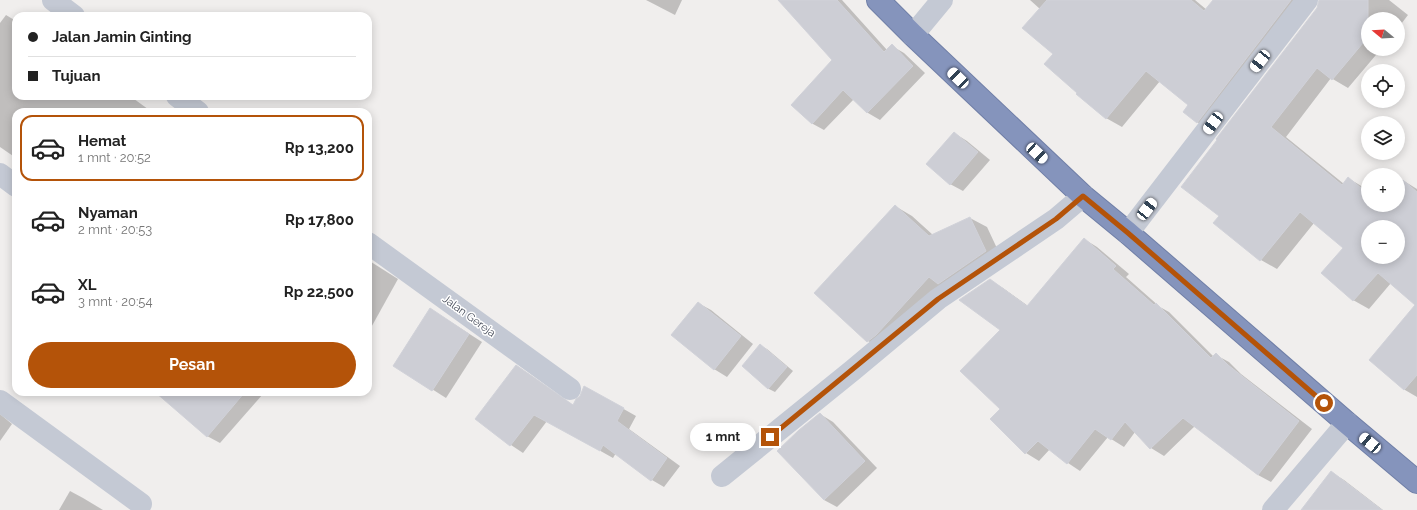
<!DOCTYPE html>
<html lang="id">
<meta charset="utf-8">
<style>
:root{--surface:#fff;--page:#f6f6f6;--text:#222;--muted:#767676;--line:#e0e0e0;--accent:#b45309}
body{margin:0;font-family:Raleway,sans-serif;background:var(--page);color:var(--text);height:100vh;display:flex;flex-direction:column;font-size:15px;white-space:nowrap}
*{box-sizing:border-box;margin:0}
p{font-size:13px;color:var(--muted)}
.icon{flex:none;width:22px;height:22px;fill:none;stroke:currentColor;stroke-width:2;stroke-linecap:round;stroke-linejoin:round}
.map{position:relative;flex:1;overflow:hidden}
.sheet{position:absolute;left:12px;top:108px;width:360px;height:288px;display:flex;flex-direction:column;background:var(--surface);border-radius:12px;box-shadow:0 2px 10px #0003}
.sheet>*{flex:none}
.banner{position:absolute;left:12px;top:12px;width:360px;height:88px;border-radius:12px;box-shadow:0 2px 10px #0003;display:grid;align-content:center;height:88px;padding:0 16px;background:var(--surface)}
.needle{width:26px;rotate:288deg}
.tools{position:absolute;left:1361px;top:12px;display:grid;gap:8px}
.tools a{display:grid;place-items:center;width:44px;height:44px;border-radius:50%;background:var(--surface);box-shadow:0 2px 10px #0003;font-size:20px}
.end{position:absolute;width:18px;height:18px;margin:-9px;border:5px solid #b45309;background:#fff;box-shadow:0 0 0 2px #fff}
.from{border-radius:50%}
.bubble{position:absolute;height:28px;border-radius:14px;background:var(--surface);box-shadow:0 2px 10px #0003;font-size:13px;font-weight:700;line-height:28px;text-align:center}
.car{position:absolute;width:12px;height:24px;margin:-12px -6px;border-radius:5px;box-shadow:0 0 3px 1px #0007;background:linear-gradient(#fff 24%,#345 0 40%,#fff 0 76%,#345 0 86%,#fff 0)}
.banner b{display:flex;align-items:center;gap:14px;height:38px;font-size:15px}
.banner b+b{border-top:1px solid var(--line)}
.banner i{width:10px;height:10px;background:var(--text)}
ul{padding:7px 0 0;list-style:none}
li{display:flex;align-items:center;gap:12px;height:66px;margin:0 8px 6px;padding:0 8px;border:2px solid transparent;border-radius:12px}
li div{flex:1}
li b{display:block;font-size:15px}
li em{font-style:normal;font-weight:700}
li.selected{border-color:var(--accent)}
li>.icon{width:36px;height:36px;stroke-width:1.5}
.cta{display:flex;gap:8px;margin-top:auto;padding:8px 16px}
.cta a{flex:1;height:46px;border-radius:24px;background:var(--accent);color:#fff;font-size:16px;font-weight:700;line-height:46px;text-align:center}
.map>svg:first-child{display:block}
.shadow{fill:#0003;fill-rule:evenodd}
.building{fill:#cdced5;stroke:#d1d2d9;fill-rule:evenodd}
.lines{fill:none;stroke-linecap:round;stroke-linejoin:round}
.highway-casing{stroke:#707fa7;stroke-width:24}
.minor{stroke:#c4c9d4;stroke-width:22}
.highway{stroke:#8594bc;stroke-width:22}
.route{stroke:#b45309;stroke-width:5}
.labels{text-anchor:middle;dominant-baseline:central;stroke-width:3;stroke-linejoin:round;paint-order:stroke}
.street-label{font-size:11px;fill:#464c5a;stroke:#fff}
</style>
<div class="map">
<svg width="1417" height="510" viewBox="0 0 1417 510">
<rect width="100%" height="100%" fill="#f0eeed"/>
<g class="shadow">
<path d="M 646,0 L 682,0 L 675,15 Z"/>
<path d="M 780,0 L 842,0 L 887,50 L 892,46 L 904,53 L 925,73 L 880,120 L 868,113 L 854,99 L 824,130 L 813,124 L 792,105 L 834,60 Z"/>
<path d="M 1030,0 L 1195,0 L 1207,10 L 1214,0 L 1314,0 L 1213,131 L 1197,122 L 1190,105 L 1160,81 L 1122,127 L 1106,118 L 1078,93 L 1054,54 L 1040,9 Z"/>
<path d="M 1320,0 L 1389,0 L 1408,15 L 1398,28 L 1398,19 L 1368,19 L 1368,49 L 1381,49 L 1348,88 L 1331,78 L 1286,137 L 1344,184 L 1348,178 L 1363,187 L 1368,191 L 1368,205 L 1398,205 L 1398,187 L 1404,181 L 1417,189 L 1417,397 L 1405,390 L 1370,360 L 1416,305 L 1391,283 L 1369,309 L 1353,300 L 1345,248 L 1314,223 L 1277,269 L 1261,260 L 1215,222 L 1220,216 L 1318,8 ZM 1368,227 L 1398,227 L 1398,257 L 1368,257 Z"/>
<path d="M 6,15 L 16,21 L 16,96 L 130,96 L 152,112 L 16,112 L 16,158 L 0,147 L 0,23 Z"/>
<path d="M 954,133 L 967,141 L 990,160 L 963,191 L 950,184 Z"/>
<path d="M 895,206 L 912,216 L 933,235 L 970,218 L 987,227 L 1003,261 L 885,350 L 868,341 Z"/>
<path d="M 1084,239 L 1097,247 L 1129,274 L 1126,277 L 1160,307 L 1169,312 L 1214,357 L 1216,355 L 1229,362 L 1241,374 L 1312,429 L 1271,482 L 1258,475 L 1195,426 L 1164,456 L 1151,448 L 1135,432 L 1124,447 L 1108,437 L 1080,471 L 1068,463 L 1050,449 L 1039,461 L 1026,453 L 1001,409 L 1001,330 L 990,280 L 1003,288 L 1028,306 Z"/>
<path d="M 368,260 L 398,279 L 368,333 Z"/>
<path d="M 698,303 L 711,310 L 753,344 L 727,377 L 714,369 Z"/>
<path d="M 443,317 L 482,342 L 446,398 L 394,365 Z"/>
<path d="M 761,346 L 767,349 L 793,371 L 775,392 L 769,389 L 743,366 Z"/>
<path d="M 516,367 L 529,374 L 574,406 L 581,397 L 585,387 L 636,416 L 629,429 L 680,466 L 664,487 L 652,480 L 616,453 L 613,458 L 547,421 L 523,453 L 511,445 L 476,419 Z"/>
<path d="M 157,392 L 260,392 L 263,394 L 220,443 L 207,436 Z"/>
<path d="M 0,414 L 12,424 L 0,441 Z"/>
<path d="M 820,414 L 833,422 L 877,468 L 837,507 L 824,500 Z"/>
<path d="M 1331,472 L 1344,480 L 1383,510 L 1302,510 Z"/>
<path d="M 70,491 L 83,498 L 103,510 L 59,510 Z"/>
</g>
<g class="building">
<path d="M 778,0 L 837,0 L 884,52 L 892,44 L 913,66 L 867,113 L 843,90 L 812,124 L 791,105 L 832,60 Z"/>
<path d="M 1047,0 L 1191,0 L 1204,11 L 1213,0 L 1291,0 L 1197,123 L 1183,112 L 1188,105 L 1146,71 L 1106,119 L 1076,94 L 1077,93 L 1044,64 L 1053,54 L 1022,28 Z"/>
<path d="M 1319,0 L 1368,0 L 1368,37 L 1332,80 L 1317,68 L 1271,127 L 1342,185 L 1348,177 L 1368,194 L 1368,205 L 1398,205 L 1398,186 L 1403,180 L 1417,192 L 1417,375 L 1404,390 L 1369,360 L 1415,305 L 1378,273 L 1353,301 L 1321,273 L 1343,248 L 1300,212 L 1260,261 L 1213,223 L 1219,216 L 1181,187 L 1217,140 L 1216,139 L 1317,8 ZM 1368,227 L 1398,227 L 1398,257 L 1368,257 Z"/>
<path d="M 954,132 L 978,152 L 950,185 L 926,164 Z"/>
<path d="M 895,205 L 929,236 L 970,217 L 986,251 L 938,284 L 929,277 L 876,335 L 867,342 L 814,293 Z"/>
<path d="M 1084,238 L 1116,266 L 1113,269 L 1154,305 L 1156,303 L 1211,358 L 1216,353 L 1228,365 L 1299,421 L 1258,475 L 1183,418 L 1150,449 L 1125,422 L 1111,440 L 1095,429 L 1067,464 L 1038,441 L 1025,454 L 990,419 L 1000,409 L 960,371 L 1000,330 L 959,300 L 990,279 L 1027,306 Z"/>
<path d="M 698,302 L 741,336 L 714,370 L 671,335 Z"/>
<path d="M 430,308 L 469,334 L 432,391 L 393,366 Z"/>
<path d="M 760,344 L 787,367 L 768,389 L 742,366 Z"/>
<path d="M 516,365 L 573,405 L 576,399 L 580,396 L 584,386 L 624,408 L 617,421 L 667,458 L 651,481 L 603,445 L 600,451 L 534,415 L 510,446 L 475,419 Z"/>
<path d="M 155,392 L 245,392 L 207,437 Z"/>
<path d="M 820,413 L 865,461 L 824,500 L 777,451 L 799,430 Z"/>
<path d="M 1331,471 L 1382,510 L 1301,510 Z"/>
</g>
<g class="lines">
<g class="highway-casing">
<path id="highway" d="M 878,0 L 913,35 L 1083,196 L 1128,233 L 1347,423 L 1417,482"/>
</g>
<g class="minor">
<path d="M 53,0 L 74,16"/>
<path d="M 913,35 L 942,0"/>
<path d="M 177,96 L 198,112"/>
<path d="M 0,174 L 16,186"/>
<path d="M 1128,233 L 1307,0"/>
<path d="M 368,243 L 570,389"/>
<path d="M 0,401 L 141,504"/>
<path d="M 722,476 L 853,370 L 938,299 L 1056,219 L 1083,196"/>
<path d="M 1273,510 L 1347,423"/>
</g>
<use href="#highway" class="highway"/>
</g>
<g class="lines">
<path class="route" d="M 770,437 L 938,299 L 1056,219 L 1083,196 L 1128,233 L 1324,403"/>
</g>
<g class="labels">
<g class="street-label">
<text transform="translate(469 316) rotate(36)">Jalan Gereja</text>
</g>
</g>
</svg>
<div class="tools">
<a><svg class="needle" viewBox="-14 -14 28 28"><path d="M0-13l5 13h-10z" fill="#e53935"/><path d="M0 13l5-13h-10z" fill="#767676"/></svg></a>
<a><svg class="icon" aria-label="locate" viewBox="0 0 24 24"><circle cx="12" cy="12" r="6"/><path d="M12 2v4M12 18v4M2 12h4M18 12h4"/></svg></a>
<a><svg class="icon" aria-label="layers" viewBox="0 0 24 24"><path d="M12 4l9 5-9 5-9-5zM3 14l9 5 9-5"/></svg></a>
<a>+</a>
<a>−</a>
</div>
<i class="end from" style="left:1324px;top:403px"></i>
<i class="end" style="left:770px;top:437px"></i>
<div class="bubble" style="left:690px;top:423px;width:66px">1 mnt</div>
<i class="car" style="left:1260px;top:61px;rotate:218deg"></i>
<i class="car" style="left:958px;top:78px;rotate:314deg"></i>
<i class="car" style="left:1213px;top:123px;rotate:217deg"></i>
<i class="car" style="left:1037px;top:153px;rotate:133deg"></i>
<i class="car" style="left:1147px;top:209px;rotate:38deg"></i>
<i class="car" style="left:1370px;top:443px;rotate:310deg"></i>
<div class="banner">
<b><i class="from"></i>Jalan Jamin Ginting</b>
<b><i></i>Tujuan</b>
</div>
<section class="sheet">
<ul>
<li class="selected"><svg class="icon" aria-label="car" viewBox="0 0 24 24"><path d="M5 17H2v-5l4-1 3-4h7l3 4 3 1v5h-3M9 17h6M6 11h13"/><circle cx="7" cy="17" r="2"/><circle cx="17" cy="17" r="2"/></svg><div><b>Hemat</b><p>1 mnt · 20:52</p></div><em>Rp 13,200</em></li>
<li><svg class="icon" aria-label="car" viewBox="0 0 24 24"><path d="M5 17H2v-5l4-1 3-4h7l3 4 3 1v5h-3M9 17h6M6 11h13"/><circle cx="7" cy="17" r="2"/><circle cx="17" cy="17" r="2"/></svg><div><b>Nyaman</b><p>2 mnt · 20:53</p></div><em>Rp 17,800</em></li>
<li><svg class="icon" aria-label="car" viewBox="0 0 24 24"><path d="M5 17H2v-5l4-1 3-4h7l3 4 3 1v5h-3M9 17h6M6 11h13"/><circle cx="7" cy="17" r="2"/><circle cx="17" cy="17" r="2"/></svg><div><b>XL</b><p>3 mnt · 20:54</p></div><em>Rp 22,500</em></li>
</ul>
<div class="cta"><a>Pesan</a></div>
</section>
</div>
